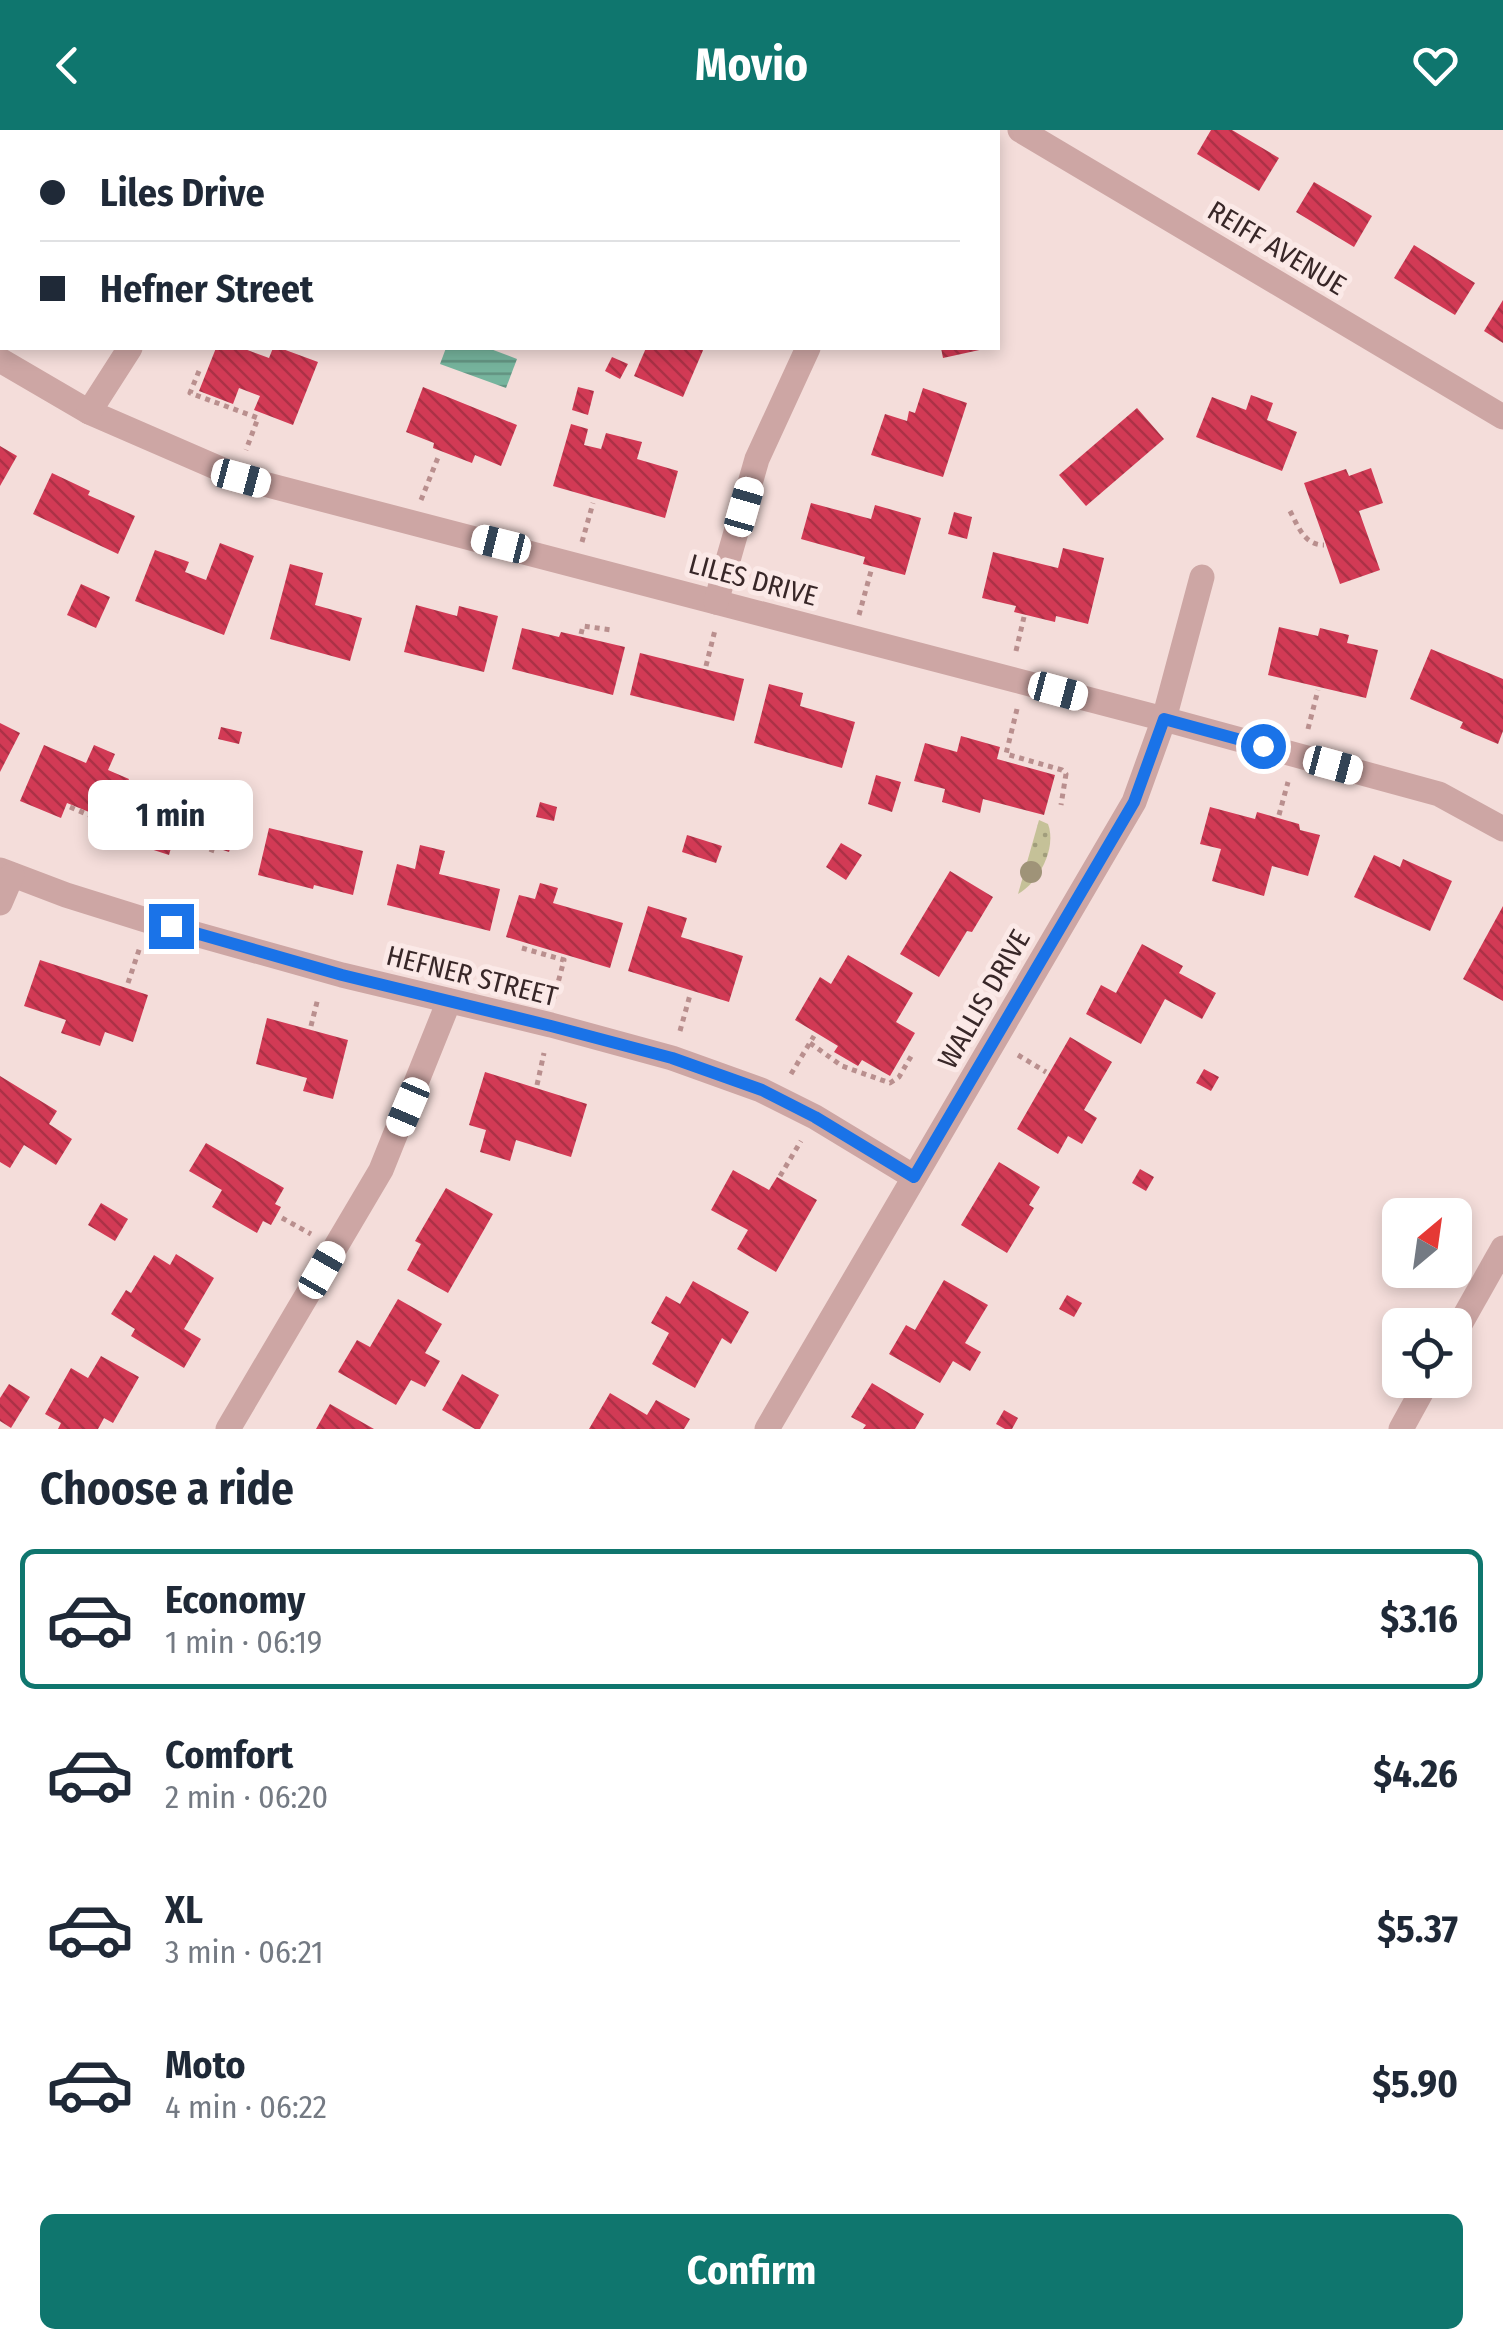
<!DOCTYPE html>
<meta charset="utf-8">
<style>
:root{--surface:#fff;--page:#f2f2f3;--text:#1f2937;--muted:#747a83;--line:#e0e1e3;--accent:#0f766e}
body{margin:0;font-family:"Fira Sans Condensed",sans-serif;background:var(--page);color:var(--text);height:100vh;display:flex;flex-direction:column;font-size:38px;white-space:nowrap}
*{box-sizing:border-box;margin:0}
p{font-size:32px;color:var(--muted)}
.icon{flex:none;width:55px;height:55px;fill:none;stroke:currentColor;stroke-width:2;stroke-linecap:round;stroke-linejoin:round}
.map{position:relative;height:1299px;overflow:hidden}
.side{display:flex;flex-direction:column;background:var(--surface);flex:1}
.side>*{flex:none}
.banner{position:absolute;left:0px;top:0px;width:1000px;height:220px;box-shadow:0 5px 15px #0003;display:grid;align-content:center;height:220px;padding:0 40px;background:var(--surface)}
.needle{width:65px;rotate:29deg}
.controls{position:absolute;left:1382px;top:1068px;display:grid;gap:20px}
.controls a{display:grid;place-items:center;width:90px;height:90px;border-radius:15px;background:var(--surface);box-shadow:0 5px 15px #0003;font-size:50px}
.end{position:absolute;width:45px;height:45px;margin:-22px;border:12px solid #1a73e8;background:#fff;box-shadow:0 0 0 5px #fff}
.from{border-radius:50%}
.bubble{position:absolute;height:70px;border-radius:15px;background:var(--surface);box-shadow:0 5px 15px #0003;font-size:32px;font-weight:700;line-height:70px;text-align:center}
.car{position:absolute;width:30px;height:60px;margin:-30px -15px;border-radius:12px;box-shadow:0 0 8px 2px #0007;background:linear-gradient(#fff 24%,#345 0 40%,#fff 0 76%,#345 0 86%,#fff 0)}
.banner b{display:flex;align-items:center;gap:35px;height:95px;font-size:38px}
.banner b+b{border-top:2px solid var(--line)}
.banner i{width:25px;height:25px;background:var(--text)}
ul{padding:0;list-style:none}
li{display:flex;align-items:center;gap:30px;height:140px;margin:0 20px 15px;padding:0 20px;border:5px solid transparent;border-radius:15px}
li div{flex:1}
li b{display:block;font-size:38px}
li em{font-style:normal;font-weight:700}
li.selected{border-color:var(--accent)}
li>.icon{width:90px;height:90px;stroke-width:1.5}
h2{padding:0 40px;font-size:45px;line-height:120px}
.button{display:flex;gap:20px;margin-top:auto;padding:20px 40px}
.button a{flex:1;height:115px;border-radius:15px;background:var(--accent);color:#fff;font-size:40px;font-weight:700;line-height:115px;text-align:center}
header{display:flex;justify-content:space-between;align-items:center;height:130px;padding:0 40px;background:var(--accent);color:#fff;font-size:45px;font-weight:700}
.map>svg:first-child{display:block}
.park{fill:url(#park-dots)}
.water{fill:url(#water-rules)}
.building{fill:url(#building-back-hatch)}
.lines{fill:none;stroke-linecap:round;stroke-linejoin:round}
.path{stroke:#b98f8e;stroke-width:5;stroke-dasharray:5 5;stroke-linecap:butt}
.minor{stroke:#cda6a4;stroke-width:25}
.tree{fill:#9f9378}
.route{stroke:#1a73e8;stroke-width:12}
.labels{text-anchor:middle;dominant-baseline:central;stroke-width:10;stroke-linejoin:round;paint-order:stroke}
.street-label{font-size:28px;fill:#382728;stroke:#fbe9e7}
</style>
<header><svg class="icon" aria-label="back" viewBox="0 0 24 24"><path d="M15 5l-7 7 7 7"/></svg>Movio<svg class="icon" aria-label="heart" viewBox="0 0 24 24"><path d="M12 20l-8-8c-3-5 5-10 8-4 3-6 11-1 8 4z"/></svg></header>
<div class="map">
<svg width="1503" height="1299" viewBox="0 0 1503 1299">
<defs>
<pattern id="park-dots" width="8" height="8" patternUnits="userSpaceOnUse" patternTransform="scale(2.5)"><rect width="8" height="8" fill="#c5c198"/><path d="M2 2h.1M6 6h.1" fill="none" stroke="#a19d7c" stroke-width="1.8" stroke-linecap="round"/></pattern>
<pattern id="water-rules" width="6" height="5" patternUnits="userSpaceOnUse" patternTransform="scale(2.5)"><rect width="6" height="5" fill="#76b49d"/><path d="M0 2.5h6" fill="none" stroke="#629280"/></pattern>
<pattern id="building-back-hatch" width="6" height="6" patternUnits="userSpaceOnUse" patternTransform="scale(2.5)"><rect width="6" height="6" fill="#d23a55"/><path d="M-1 5l2 2M0 0l6 6M5-1l2 2" fill="none" stroke="#ab3146"/></pattern>
</defs>
<rect width="100%" height="100%" fill="#f4ddda"/>
<path class="park" d="M 1039,690 L 1048,694 C 1057,718 1039,752 1018,764 Z"/>
<path class="water" d="M 446,218 L 488,218 L 517,229 L 506,258 L 440,234 Z"/>
<g class="building">
<path d="M 1211,0 L 1232,0 L 1279,28 L 1259,61 L 1197,24 Z"/>
<path d="M 1314,52 L 1372,86 L 1354,117 L 1296,82 Z"/>
<path d="M 1414,115 L 1475,153 L 1455,185 L 1394,148 Z"/>
<path d="M 1503,170 L 1503,213 L 1484,201 Z"/>
<path d="M 216,218 L 242,218 L 269,228 L 273,218 L 280,218 L 318,232 L 293,295 L 254,280 L 260,266 L 239,258 L 233,274 L 199,261 Z"/>
<path d="M 646,218 L 704,218 L 683,267 L 634,246 Z"/>
<path d="M 941,218 L 984,218 L 984,219 L 943,228 Z"/>
<path d="M 612,227 L 628,234 L 620,249 L 605,241 Z"/>
<path d="M 423,257 L 517,295 L 501,336 L 475,325 L 472,333 L 433,318 L 434,313 L 406,302 Z"/>
<path d="M 578,257 L 594,261 L 588,285 L 572,280 Z"/>
<path d="M 923,258 L 967,273 L 943,347 L 871,325 L 885,284 L 907,291 L 909,281 L 915,283 Z"/>
<path d="M 1251,265 L 1273,273 L 1267,290 L 1297,302 L 1282,341 L 1196,307 L 1212,267 L 1246,280 Z"/>
<path d="M 1137,278 L 1164,309 L 1086,376 L 1059,345 Z"/>
<path d="M 571,294 L 588,299 L 584,315 L 601,319 L 606,303 L 642,312 L 637,329 L 678,341 L 665,388 L 553,356 Z"/>
<path d="M 0,316 L 17,326 L 0,356 Z"/>
<path d="M 1371,338 L 1383,373 L 1359,381 L 1380,440 L 1340,454 L 1304,353 L 1346,339 L 1349,346 Z"/>
<path d="M 52,343 L 90,361 L 88,365 L 135,386 L 118,424 L 33,384 Z"/>
<path d="M 811,373 L 871,389 L 875,375 L 921,388 L 905,445 L 863,434 L 865,427 L 801,409 Z"/>
<path d="M 954,382 L 972,387 L 967,409 L 948,404 Z"/>
<path d="M 220,413 L 254,426 L 224,505 L 135,471 L 155,420 L 189,432 L 185,442 L 206,450 Z"/>
<path d="M 1063,418 L 1104,428 L 1088,494 L 1056,486 L 1055,492 L 1014,482 L 1016,476 L 982,468 L 993,422 L 1058,438 Z"/>
<path d="M 290,434 L 323,443 L 315,475 L 362,488 L 350,531 L 270,509 Z"/>
<path d="M 81,454 L 110,467 L 96,498 L 67,485 Z"/>
<path d="M 416,475 L 457,486 L 459,476 L 498,486 L 484,542 L 404,522 Z"/>
<path d="M 1279,497 L 1318,506 L 1320,498 L 1349,505 L 1347,513 L 1378,520 L 1366,568 L 1268,545 Z"/>
<path d="M 522,498 L 559,507 L 561,502 L 625,517 L 613,565 L 512,539 Z"/>
<path d="M 1431,519 L 1503,549 L 1503,601 L 1498,614 L 1460,598 L 1463,592 L 1410,569 Z"/>
<path d="M 640,523 L 744,549 L 734,591 L 630,565 Z"/>
<path d="M 769,554 L 803,563 L 800,576 L 855,592 L 842,638 L 754,613 Z"/>
<path d="M 0,593 L 20,603 L 0,642 Z"/>
<path d="M 221,597 L 242,602 L 239,614 L 218,609 Z"/>
<path d="M 961,606 L 1000,617 L 997,629 L 1055,645 L 1044,685 L 983,669 L 980,683 L 942,672 L 945,659 L 914,651 L 925,613 L 957,622 Z"/>
<path d="M 44,615 L 86,633 L 94,615 L 115,624 L 108,640 L 129,649 L 111,691 L 67,673 L 61,688 L 20,671 Z"/>
<path d="M 876,645 L 901,652 L 892,682 L 868,674 Z"/>
<path d="M 153,650 L 243,679 L 229,722 L 175,704 L 169,725 L 132,713 Z"/>
<path d="M 540,672 L 557,677 L 554,691 L 536,687 Z"/>
<path d="M 1210,677 L 1255,689 L 1257,682 L 1299,694 L 1300,700 L 1320,705 L 1308,746 L 1272,736 L 1264,766 L 1212,751 L 1221,719 L 1200,714 Z"/>
<path d="M 269,698 L 363,721 L 353,765 L 314,755 L 313,759 L 258,745 Z"/>
<path d="M 687,705 L 722,716 L 716,733 L 682,722 Z"/>
<path d="M 841,713 L 862,725 L 846,750 L 826,737 Z"/>
<path d="M 420,715 L 445,721 L 439,744 L 500,759 L 490,801 L 387,775 L 397,734 L 415,739 Z"/>
<path d="M 1374,725 L 1400,737 L 1403,729 L 1452,751 L 1430,801 L 1354,767 Z"/>
<path d="M 950,741 L 993,767 L 972,802 L 967,801 L 939,847 L 900,824 Z"/>
<path d="M 540,753 L 558,758 L 553,773 L 623,793 L 610,838 L 506,807 L 519,765 L 535,769 Z"/>
<path d="M 648,776 L 687,788 L 681,807 L 743,826 L 729,872 L 628,841 Z"/>
<path d="M 1503,776 L 1503,871 L 1463,849 Z"/>
<path d="M 1142,814 L 1183,836 L 1179,843 L 1216,863 L 1202,889 L 1165,869 L 1141,914 L 1086,884 L 1101,855 L 1116,863 Z"/>
<path d="M 848,825 L 913,863 L 896,892 L 915,903 L 890,946 L 862,930 L 858,936 L 834,922 L 838,916 L 795,890 L 820,847 L 831,854 Z"/>
<path d="M 40,830 L 148,865 L 133,912 L 105,902 L 100,916 L 61,903 L 66,890 L 24,876 Z"/>
<path d="M 267,888 L 348,910 L 333,969 L 303,961 L 307,948 L 256,934 Z"/>
<path d="M 1070,907 L 1112,932 L 1084,980 L 1097,988 L 1082,1014 L 1068,1006 L 1058,1024 L 1017,999 Z"/>
<path d="M 1204,939 L 1219,947 L 1211,961 L 1196,953 Z"/>
<path d="M 485,942 L 587,974 L 571,1027 L 516,1010 L 510,1031 L 480,1022 L 486,1000 L 469,995 Z"/>
<path d="M 0,946 L 57,981 L 49,994 L 72,1009 L 56,1035 L 24,1015 L 10,1038 L 0,1032 Z"/>
<path d="M 206,1013 L 284,1058 L 275,1074 L 281,1077 L 271,1095 L 263,1091 L 257,1103 L 212,1077 L 222,1060 L 189,1041 Z"/>
<path d="M 999,1032 L 1040,1057 L 1029,1075 L 1034,1078 L 1007,1123 L 961,1095 Z"/>
<path d="M 1140,1039 L 1154,1047 L 1146,1061 L 1132,1053 Z"/>
<path d="M 733,1040 L 769,1060 L 777,1047 L 817,1070 L 776,1142 L 737,1119 L 748,1100 L 711,1080 Z"/>
<path d="M 446,1058 L 493,1084 L 448,1163 L 407,1140 L 421,1114 L 415,1111 Z"/>
<path d="M 101,1073 L 128,1089 L 115,1111 L 88,1095 Z"/>
<path d="M 176,1124 L 214,1148 L 184,1199 L 201,1209 L 184,1238 L 131,1206 L 135,1199 L 111,1184 L 126,1160 L 131,1163 L 154,1125 L 170,1135 Z"/>
<path d="M 944,1150 L 988,1175 L 965,1213 L 981,1222 L 970,1241 L 953,1231 L 940,1253 L 889,1224 L 906,1195 L 915,1200 Z"/>
<path d="M 693,1151 L 749,1182 L 731,1214 L 722,1208 L 695,1258 L 652,1234 L 669,1203 L 651,1193 L 666,1166 L 680,1174 Z"/>
<path d="M 1067,1165 L 1082,1173 L 1074,1187 L 1059,1179 Z"/>
<path d="M 398,1169 L 442,1194 L 425,1223 L 440,1231 L 425,1257 L 411,1250 L 396,1275 L 338,1242 L 357,1210 L 370,1217 Z"/>
<path d="M 101,1226 L 139,1247 L 113,1293 L 104,1288 L 98,1299 L 58,1299 L 61,1293 L 45,1284 L 71,1238 L 88,1248 Z"/>
<path d="M 462,1244 L 499,1265 L 480,1299 L 475,1299 L 442,1280 Z"/>
<path d="M 872,1253 L 924,1284 L 915,1299 L 863,1299 L 866,1295 L 851,1287 Z"/>
<path d="M 9,1254 L 30,1267 L 11,1298 L 0,1291 L 0,1268 Z"/>
<path d="M 610,1263 L 647,1285 L 656,1270 L 690,1289 L 684,1299 L 589,1299 Z"/>
<path d="M 330,1274 L 374,1299 L 316,1299 Z"/>
<path d="M 1004,1280 L 1018,1288 L 1012,1299 L 1005,1299 L 996,1294 Z"/>
</g>
<g class="lines">
<g class="path">
<path d="M 0,162 L 2,158"/>
<path d="M 199,241 L 190,263 L 258,288 L 246,320"/>
<path d="M 421,370 L 439,325"/>
<path d="M 1290,381 C 1298,396 1304,415 1324,415"/>
<path d="M 582,412 L 593,373"/>
<path d="M 859,485 L 871,441"/>
<path d="M 581,504 L 583,496 L 612,500"/>
<path d="M 1016,521 L 1024,487"/>
<path d="M 706,536 L 715,500"/>
<path d="M 1017,579 L 1006,624 L 1062,640 L 1066,644 L 1061,675"/>
<path d="M 1308,599 L 1318,560"/>
<path d="M 70,677 L 96,688"/>
<path d="M 1279,685 L 1288,652"/>
<path d="M 181,710 L 215,721"/>
<path d="M 522,818 L 564,830 L 554,868"/>
<path d="M 128,853 L 140,817"/>
<path d="M 311,896 L 318,868"/>
<path d="M 680,901 L 690,865"/>
<path d="M 810,913 L 842,936 L 890,953 L 899,947 L 913,923"/>
<path d="M 1018,925 L 1046,942"/>
<path d="M 791,944 L 814,906"/>
<path d="M 537,955 L 544,923"/>
<path d="M 780,1046 L 801,1011"/>
<path d="M 282,1088 L 311,1104"/>
</g>
<g class="minor">
<path d="M 1020,0 L 1503,287"/>
<path d="M 323,2 L 326,0"/>
<path d="M 0,230 L 89,282 L 241,348 L 1164,589 L 1439,664 L 1503,699"/>
<path d="M 89,282 L 130,218"/>
<path d="M 716,472 L 757,329 L 808,218"/>
<path d="M 0,740 L 66,765 L 149,791 L 342,845 L 551,895 L 672,928 L 761,960 L 815,987 L 914,1047"/>
<path d="M 0,773 L 12,745"/>
<path d="M 1455,1203 L 1503,1118"/>
<path d="M 228,1299 L 381,1040 L 449,871"/>
<path d="M 767,1299 L 1134,672 L 1164,589 L 1202,447"/>
<path d="M 1401,1299 L 1428,1250"/>
</g>
</g>
<circle class="tree" cx="1031" cy="742" r="11"/>
<g class="lines">
<path class="route" d="M 171,796 L 342,845 L 551,896 L 672,928 L 762,960 L 815,987 L 914,1047 L 1134,672 L 1164,589 L 1263,616"/>
</g>
<g class="labels">
<g class="street-label">
<text transform="translate(1277 118) rotate(31)">REIFF AVENUE</text>
<text transform="translate(753 450) rotate(15)">LILES DRIVE</text>
<text transform="translate(472 846) rotate(14)">HEFNER STREET</text>
<text transform="translate(984 869) rotate(-60)">WALLIS DRIVE</text>
</g>
</g>
</svg>
<div class="controls">
<a><svg class="needle" viewBox="-14 -14 28 28"><path d="M0-13l5 13h-10z" fill="#e53935"/><path d="M0 13l5-13h-10z" fill="#747a83"/></svg></a>
<a><svg class="icon" aria-label="locate" viewBox="0 0 24 24"><circle cx="12" cy="12" r="6"/><path d="M12 2v4M12 18v4M2 12h4M18 12h4"/></svg></a>
</div>
<i class="end from" style="left:1263px;top:616px"></i>
<i class="end" style="left:171px;top:796px"></i>
<div class="bubble" style="left:88px;top:650px;width:165px">1 min</div>
<i class="car" style="left:241px;top:348px;rotate:105deg"></i>
<i class="car" style="left:744px;top:377px;rotate:16deg"></i>
<i class="car" style="left:501px;top:414px;rotate:284deg"></i>
<i class="car" style="left:1058px;top:561px;rotate:105deg"></i>
<i class="car" style="left:1333px;top:635px;rotate:105deg"></i>
<i class="car" style="left:408px;top:977px;rotate:203deg"></i>
<i class="car" style="left:322px;top:1140px;rotate:30deg"></i>
<div class="banner">
<b><i class="from"></i>Liles Drive</b>
<b><i></i>Hefner Street</b>
</div>
</div>
<section class="side">
<h2>Choose a ride</h2>
<ul>
<li class="selected"><svg class="icon" aria-label="car" viewBox="0 0 24 24"><path d="M5 17H2v-5l4-1 3-4h7l3 4 3 1v5h-3M9 17h6M6 11h13"/><circle cx="7" cy="17" r="2"/><circle cx="17" cy="17" r="2"/></svg><div><b>Economy</b><p>1 min · 06:19</p></div><em>$3.16</em></li>
<li><svg class="icon" aria-label="car" viewBox="0 0 24 24"><path d="M5 17H2v-5l4-1 3-4h7l3 4 3 1v5h-3M9 17h6M6 11h13"/><circle cx="7" cy="17" r="2"/><circle cx="17" cy="17" r="2"/></svg><div><b>Comfort</b><p>2 min · 06:20</p></div><em>$4.26</em></li>
<li><svg class="icon" aria-label="car" viewBox="0 0 24 24"><path d="M5 17H2v-5l4-1 3-4h7l3 4 3 1v5h-3M9 17h6M6 11h13"/><circle cx="7" cy="17" r="2"/><circle cx="17" cy="17" r="2"/></svg><div><b>XL</b><p>3 min · 06:21</p></div><em>$5.37</em></li>
<li><svg class="icon" aria-label="car" viewBox="0 0 24 24"><path d="M5 17H2v-5l4-1 3-4h7l3 4 3 1v5h-3M9 17h6M6 11h13"/><circle cx="7" cy="17" r="2"/><circle cx="17" cy="17" r="2"/></svg><div><b>Moto</b><p>4 min · 06:22</p></div><em>$5.90</em></li>
</ul>
<div class="button"><a>Confirm</a></div>
</section>
